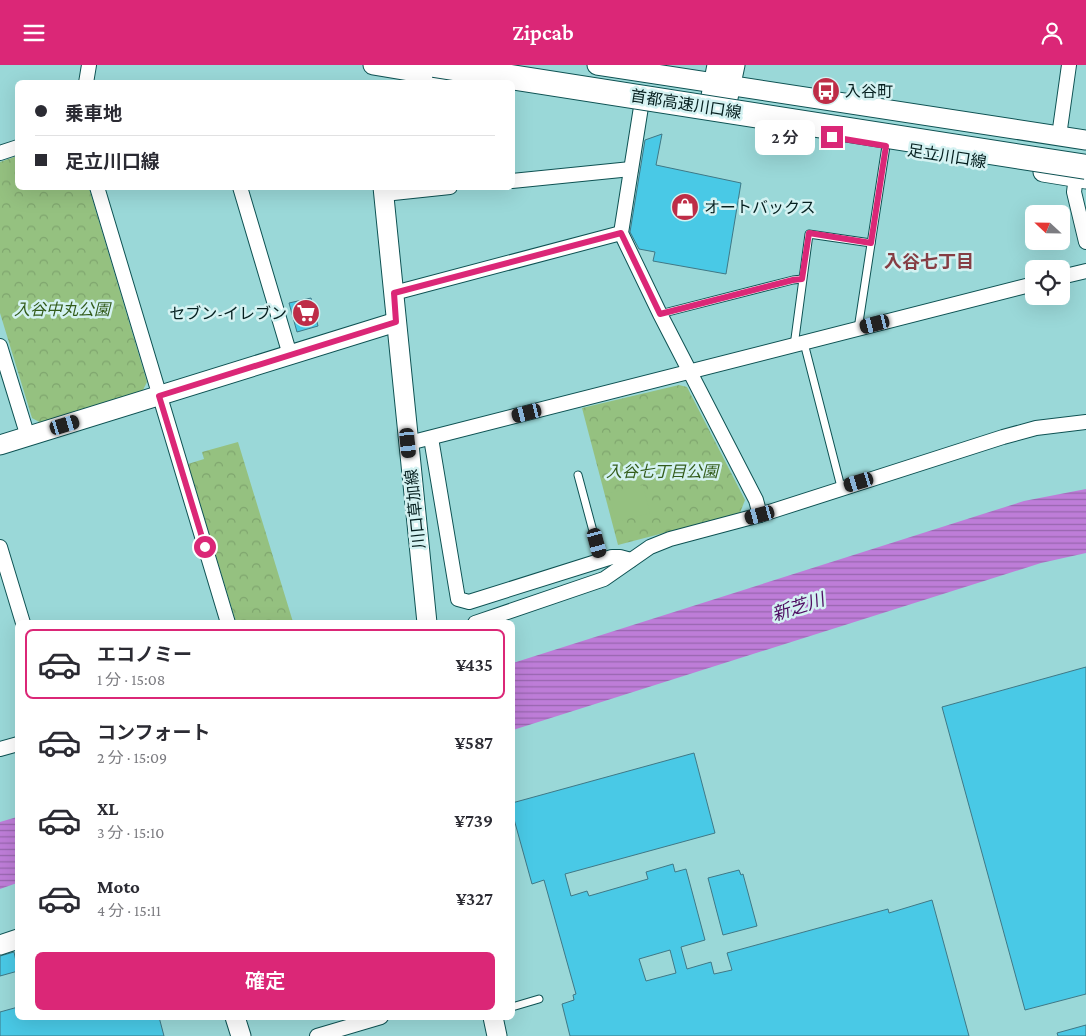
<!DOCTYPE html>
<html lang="ja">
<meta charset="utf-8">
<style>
:root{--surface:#fff;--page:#f7f7f7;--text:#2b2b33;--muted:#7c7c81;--line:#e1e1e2;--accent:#db2777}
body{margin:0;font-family:"Crimson Pro","Noto Sans JP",serif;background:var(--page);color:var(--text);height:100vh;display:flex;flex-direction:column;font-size:19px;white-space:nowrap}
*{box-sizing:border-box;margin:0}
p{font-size:16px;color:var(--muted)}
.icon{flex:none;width:28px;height:28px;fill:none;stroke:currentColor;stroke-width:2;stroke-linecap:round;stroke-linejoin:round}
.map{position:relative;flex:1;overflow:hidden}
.details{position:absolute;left:15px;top:555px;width:500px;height:400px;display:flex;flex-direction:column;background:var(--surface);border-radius:8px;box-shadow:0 5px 20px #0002}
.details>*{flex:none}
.top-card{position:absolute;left:15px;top:15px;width:500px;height:110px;border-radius:8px;box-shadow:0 5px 20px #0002;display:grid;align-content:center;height:110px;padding:0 20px;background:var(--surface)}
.needle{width:32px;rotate:292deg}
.tools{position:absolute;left:1025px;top:140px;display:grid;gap:10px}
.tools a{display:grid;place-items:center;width:45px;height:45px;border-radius:8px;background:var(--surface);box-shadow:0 5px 20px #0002;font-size:25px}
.end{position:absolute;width:22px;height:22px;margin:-11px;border:6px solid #db2777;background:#fff;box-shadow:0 0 0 2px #fff}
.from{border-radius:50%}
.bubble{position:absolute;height:35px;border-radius:8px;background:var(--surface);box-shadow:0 5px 20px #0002;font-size:16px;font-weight:600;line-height:35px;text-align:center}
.car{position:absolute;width:15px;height:30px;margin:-15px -8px;border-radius:6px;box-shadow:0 0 4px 1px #0007;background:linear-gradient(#222 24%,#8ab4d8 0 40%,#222 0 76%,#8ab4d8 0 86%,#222 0)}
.top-card b{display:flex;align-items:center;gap:18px;height:48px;font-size:19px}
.top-card b+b{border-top:1px solid var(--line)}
.top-card i{width:12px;height:12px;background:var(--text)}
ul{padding:9px 0 0;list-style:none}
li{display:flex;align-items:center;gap:15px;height:70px;margin:0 10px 8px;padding:0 10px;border:2px solid transparent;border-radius:8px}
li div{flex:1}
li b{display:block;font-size:19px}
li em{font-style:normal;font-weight:600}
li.selected{border-color:var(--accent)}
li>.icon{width:45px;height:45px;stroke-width:1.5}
.primary-button{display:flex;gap:10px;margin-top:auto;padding:10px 20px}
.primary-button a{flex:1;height:58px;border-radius:8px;background:var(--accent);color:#fff;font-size:20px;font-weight:600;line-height:58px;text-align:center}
header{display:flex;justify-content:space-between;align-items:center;height:65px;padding:0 20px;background:var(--accent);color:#fff;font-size:22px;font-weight:600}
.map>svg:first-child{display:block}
.forest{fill:url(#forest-crowns)}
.garden{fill:#95c180}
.water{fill:url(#water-rules)}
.building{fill:#49c9e6;stroke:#3f7886;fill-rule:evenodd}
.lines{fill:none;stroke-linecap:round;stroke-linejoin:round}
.lane-casing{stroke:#0e5253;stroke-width:9}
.street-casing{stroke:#0e5253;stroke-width:16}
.secondary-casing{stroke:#0e5253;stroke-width:21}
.lane{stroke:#fff;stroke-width:7}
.street{stroke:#fff;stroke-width:14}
.secondary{stroke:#fff;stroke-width:19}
.highway-bridge-casing{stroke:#0e5253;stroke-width:26;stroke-linecap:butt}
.highway-bridge{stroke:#fff;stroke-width:24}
.route{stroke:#db2777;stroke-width:6}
.labels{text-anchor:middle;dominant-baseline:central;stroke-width:5;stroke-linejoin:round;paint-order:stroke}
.poi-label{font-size:16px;fill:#051f1f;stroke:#d4f2f2;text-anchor:start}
.street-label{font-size:16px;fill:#051f1f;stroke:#d4f2f2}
.park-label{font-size:16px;font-style:italic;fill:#335c1b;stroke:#d4f2f2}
.neighbourhood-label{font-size:18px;font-weight:bold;fill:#853d43;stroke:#d4f2f2}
.water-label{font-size:18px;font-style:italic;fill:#501064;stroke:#d4f2f2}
</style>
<header><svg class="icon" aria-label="menu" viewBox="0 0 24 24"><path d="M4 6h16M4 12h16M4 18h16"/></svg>Zipcab<svg class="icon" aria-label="person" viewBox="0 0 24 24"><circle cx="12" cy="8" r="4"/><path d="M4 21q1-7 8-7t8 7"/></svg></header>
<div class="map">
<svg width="1086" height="971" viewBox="0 0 1086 971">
<defs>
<pattern id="forest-crowns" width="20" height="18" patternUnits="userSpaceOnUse" patternTransform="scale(1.25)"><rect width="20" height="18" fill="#95c180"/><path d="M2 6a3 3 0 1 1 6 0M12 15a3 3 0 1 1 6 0" fill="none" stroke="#7fa56e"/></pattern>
<pattern id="water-rules" width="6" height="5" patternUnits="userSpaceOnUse" patternTransform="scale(1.25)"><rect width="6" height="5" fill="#be7dd8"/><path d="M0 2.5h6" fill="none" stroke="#9866af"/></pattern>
</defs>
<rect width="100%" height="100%" fill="#9ad8d8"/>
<g class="forest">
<path d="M 17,91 L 18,122 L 89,123 L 147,317 L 142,327 L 41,358 L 32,353 L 0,248 L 0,97 Z"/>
<path d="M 679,320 L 687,322 L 745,435 L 740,448 L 618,480 L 582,343 Z"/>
<path d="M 238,377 L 293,557 L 236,557 L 188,399 L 204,394 L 202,387 Z"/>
</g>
<path class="garden" d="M 643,420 L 650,448 L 616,457 L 609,428 Z"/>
<g class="water">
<path d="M 1086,424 L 1086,488 L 1041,498 L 513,665 L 513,598 L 1024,436 Z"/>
<path d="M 17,752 L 17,818 L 0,824 L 0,757 Z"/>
</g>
<g class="building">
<path d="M 662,69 L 656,100 L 741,118 L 726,209 L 653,196 L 655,187 L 639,184 L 630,167 L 645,75 Z"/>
<path d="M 311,233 L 318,261 L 297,267 L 289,238 Z"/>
<path d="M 1086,602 L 1086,929 L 1025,945 L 942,642 Z"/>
<path d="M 694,688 L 715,768 L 565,809 L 571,831 L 587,826 L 589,831 L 648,814 L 646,807 L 673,799 L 675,807 L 686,804 L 705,875 L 681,882 L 687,904 L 711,897 L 714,909 L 732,905 L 727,888 L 888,844 L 889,848 L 932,835 L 969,971 L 570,971 L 562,939 L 574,935 L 573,930 L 576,929 L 544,815 L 532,819 L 512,747 L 512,738 ZM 670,885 L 676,908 L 646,916 L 639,894 Z"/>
<path d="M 739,805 L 741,810 L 743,809 L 757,861 L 723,870 L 708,813 Z"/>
<path d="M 14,887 L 18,906 L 0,911 L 0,891 Z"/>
<path d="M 18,942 L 18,952 L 159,952 L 164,971 L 0,971 L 0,947 Z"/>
<path d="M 1086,960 L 1086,971 L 1058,971 L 1057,968 Z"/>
</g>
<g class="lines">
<g class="lane-casing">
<g id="lane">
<path d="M 660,249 L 793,215 L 802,214"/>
<path d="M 858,264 L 886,81"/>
<path d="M 804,278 L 841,422"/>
<path d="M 794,281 L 809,169 L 871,178"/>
<path d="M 578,410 L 601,496"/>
<path d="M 512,942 L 539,934"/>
</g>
</g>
<g class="street-casing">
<g id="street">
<path d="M 86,18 L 89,0"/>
<path d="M 641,42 L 621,168 L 660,249 L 756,435 L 760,450"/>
<path d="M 1059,71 L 1069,0"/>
<path d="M 0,88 L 18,82"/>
<path d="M 1076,112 L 1074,127 L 1086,177"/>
<path d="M 512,116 L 631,104"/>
<path d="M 97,122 L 228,558"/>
<path d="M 240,122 L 290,290"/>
<path d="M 384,129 L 450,122"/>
<path d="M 1061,212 L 1086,206"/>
<path d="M 394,228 L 621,168"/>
<path d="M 0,281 L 28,372"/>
<path d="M 431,373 L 458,534 L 469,537 L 612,492 L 620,492 L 631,495"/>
<path d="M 409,378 L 1034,219"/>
<path d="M 0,482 L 23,558"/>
<path d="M 475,558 L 604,514 L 650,482 L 670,474 L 760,450 L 1003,372 L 1036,363 L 1086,357"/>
<path d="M 0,684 L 18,679"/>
<path d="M 317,971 L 381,952"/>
</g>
</g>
<g class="secondary-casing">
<g id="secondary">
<path d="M 373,0 L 451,13"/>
<path d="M 597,0 L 1086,75"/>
<path d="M 711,31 L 717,0"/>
<path d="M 728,33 L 735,0"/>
<path d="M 1043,107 L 1086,114"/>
<path d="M 383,122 L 427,558"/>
<path d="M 0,380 L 396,257"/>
<path d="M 0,880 L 18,874"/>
<path d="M 235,952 L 241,971"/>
<path d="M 493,952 L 497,971"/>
</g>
</g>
<use href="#lane" class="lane"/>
<use href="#street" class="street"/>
<use href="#secondary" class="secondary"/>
<g class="highway-bridge-casing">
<path id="highway-bridge" d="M 434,0 L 1086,102"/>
</g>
<use href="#highway-bridge" class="highway-bridge"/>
</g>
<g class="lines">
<path class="route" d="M 205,482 L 159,331 L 396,257 L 394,228 L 621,168 L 660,249 L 793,215 L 802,214 L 809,168 L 871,178 L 886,81 L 832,72"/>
</g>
<defs>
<g id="bus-disc" transform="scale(1.4375)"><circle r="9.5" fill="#be2d47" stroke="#d4f2f2"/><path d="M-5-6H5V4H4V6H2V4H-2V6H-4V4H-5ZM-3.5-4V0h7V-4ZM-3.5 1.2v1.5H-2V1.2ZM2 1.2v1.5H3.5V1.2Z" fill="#fff"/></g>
<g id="shop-disc" transform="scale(1.4375)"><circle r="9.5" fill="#be2d47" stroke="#d4f2f2"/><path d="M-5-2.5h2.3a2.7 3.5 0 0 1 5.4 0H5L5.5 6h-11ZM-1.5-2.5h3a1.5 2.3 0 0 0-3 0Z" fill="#fff"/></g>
<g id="supermarket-disc" transform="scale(1.4375)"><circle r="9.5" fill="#be2d47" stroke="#d4f2f2"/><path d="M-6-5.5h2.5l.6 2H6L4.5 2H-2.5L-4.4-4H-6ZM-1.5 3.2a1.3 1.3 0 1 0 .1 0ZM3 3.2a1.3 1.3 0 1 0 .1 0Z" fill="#fff"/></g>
</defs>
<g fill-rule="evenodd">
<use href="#bus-disc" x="826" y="26"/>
<use href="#shop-disc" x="685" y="142"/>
<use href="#supermarket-disc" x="306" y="248"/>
</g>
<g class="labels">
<g class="poi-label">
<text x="845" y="26">入谷町</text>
<text x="704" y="142">オートバックス</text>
<text x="287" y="248" text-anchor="end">セブン-イレブン</text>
</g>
<g class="street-label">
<text transform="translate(686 39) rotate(9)">首都高速川口線</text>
<text transform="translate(947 91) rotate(9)">足立川口線</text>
<text transform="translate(415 444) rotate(-96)">川口草加線</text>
</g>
<g class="park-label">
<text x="62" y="244">入谷中丸公園</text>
<text x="662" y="406">入谷七丁目公園</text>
</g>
<g class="neighbourhood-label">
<text x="929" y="197">入谷七丁目</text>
</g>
<g class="water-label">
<text transform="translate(798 542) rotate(-18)">新芝川</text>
</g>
</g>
</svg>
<div class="tools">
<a><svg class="needle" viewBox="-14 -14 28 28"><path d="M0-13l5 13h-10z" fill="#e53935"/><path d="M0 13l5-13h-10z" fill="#7c7c81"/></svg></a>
<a><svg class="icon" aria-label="locate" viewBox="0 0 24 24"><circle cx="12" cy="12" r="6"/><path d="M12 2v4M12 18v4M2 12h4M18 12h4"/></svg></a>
</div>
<i class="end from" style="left:205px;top:482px"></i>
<i class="end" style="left:832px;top:72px"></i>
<div class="bubble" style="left:755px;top:55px;width:60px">2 分</div>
<i class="car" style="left:875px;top:259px;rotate:256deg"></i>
<i class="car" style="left:527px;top:348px;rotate:256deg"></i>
<i class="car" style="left:65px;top:360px;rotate:73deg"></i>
<i class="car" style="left:408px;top:378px;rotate:174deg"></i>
<i class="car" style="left:859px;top:417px;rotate:253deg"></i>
<i class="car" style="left:760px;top:450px;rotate:255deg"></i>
<i class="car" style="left:597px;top:478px;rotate:165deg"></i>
<div class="top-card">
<b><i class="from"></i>乗車地</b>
<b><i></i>足立川口線</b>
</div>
<section class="details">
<ul>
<li class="selected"><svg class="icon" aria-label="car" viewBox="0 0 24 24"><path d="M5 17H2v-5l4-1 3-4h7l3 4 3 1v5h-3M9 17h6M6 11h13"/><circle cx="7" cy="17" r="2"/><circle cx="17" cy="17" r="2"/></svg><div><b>エコノミー</b><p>1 分 · 15:08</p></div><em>¥435</em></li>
<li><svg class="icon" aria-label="car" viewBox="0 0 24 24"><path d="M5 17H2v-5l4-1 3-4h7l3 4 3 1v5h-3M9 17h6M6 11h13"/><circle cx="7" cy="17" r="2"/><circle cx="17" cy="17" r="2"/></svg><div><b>コンフォート</b><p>2 分 · 15:09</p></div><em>¥587</em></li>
<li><svg class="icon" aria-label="car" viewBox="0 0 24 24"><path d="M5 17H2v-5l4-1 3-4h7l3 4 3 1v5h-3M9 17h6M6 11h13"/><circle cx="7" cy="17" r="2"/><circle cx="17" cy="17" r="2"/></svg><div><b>XL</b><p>3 分 · 15:10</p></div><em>¥739</em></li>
<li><svg class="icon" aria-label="car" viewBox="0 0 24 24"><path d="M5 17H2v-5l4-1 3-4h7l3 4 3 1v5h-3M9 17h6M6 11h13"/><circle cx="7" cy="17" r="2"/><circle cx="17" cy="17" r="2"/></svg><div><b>Moto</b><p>4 分 · 15:11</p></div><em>¥327</em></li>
</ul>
<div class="primary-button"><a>確定</a></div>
</section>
</div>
